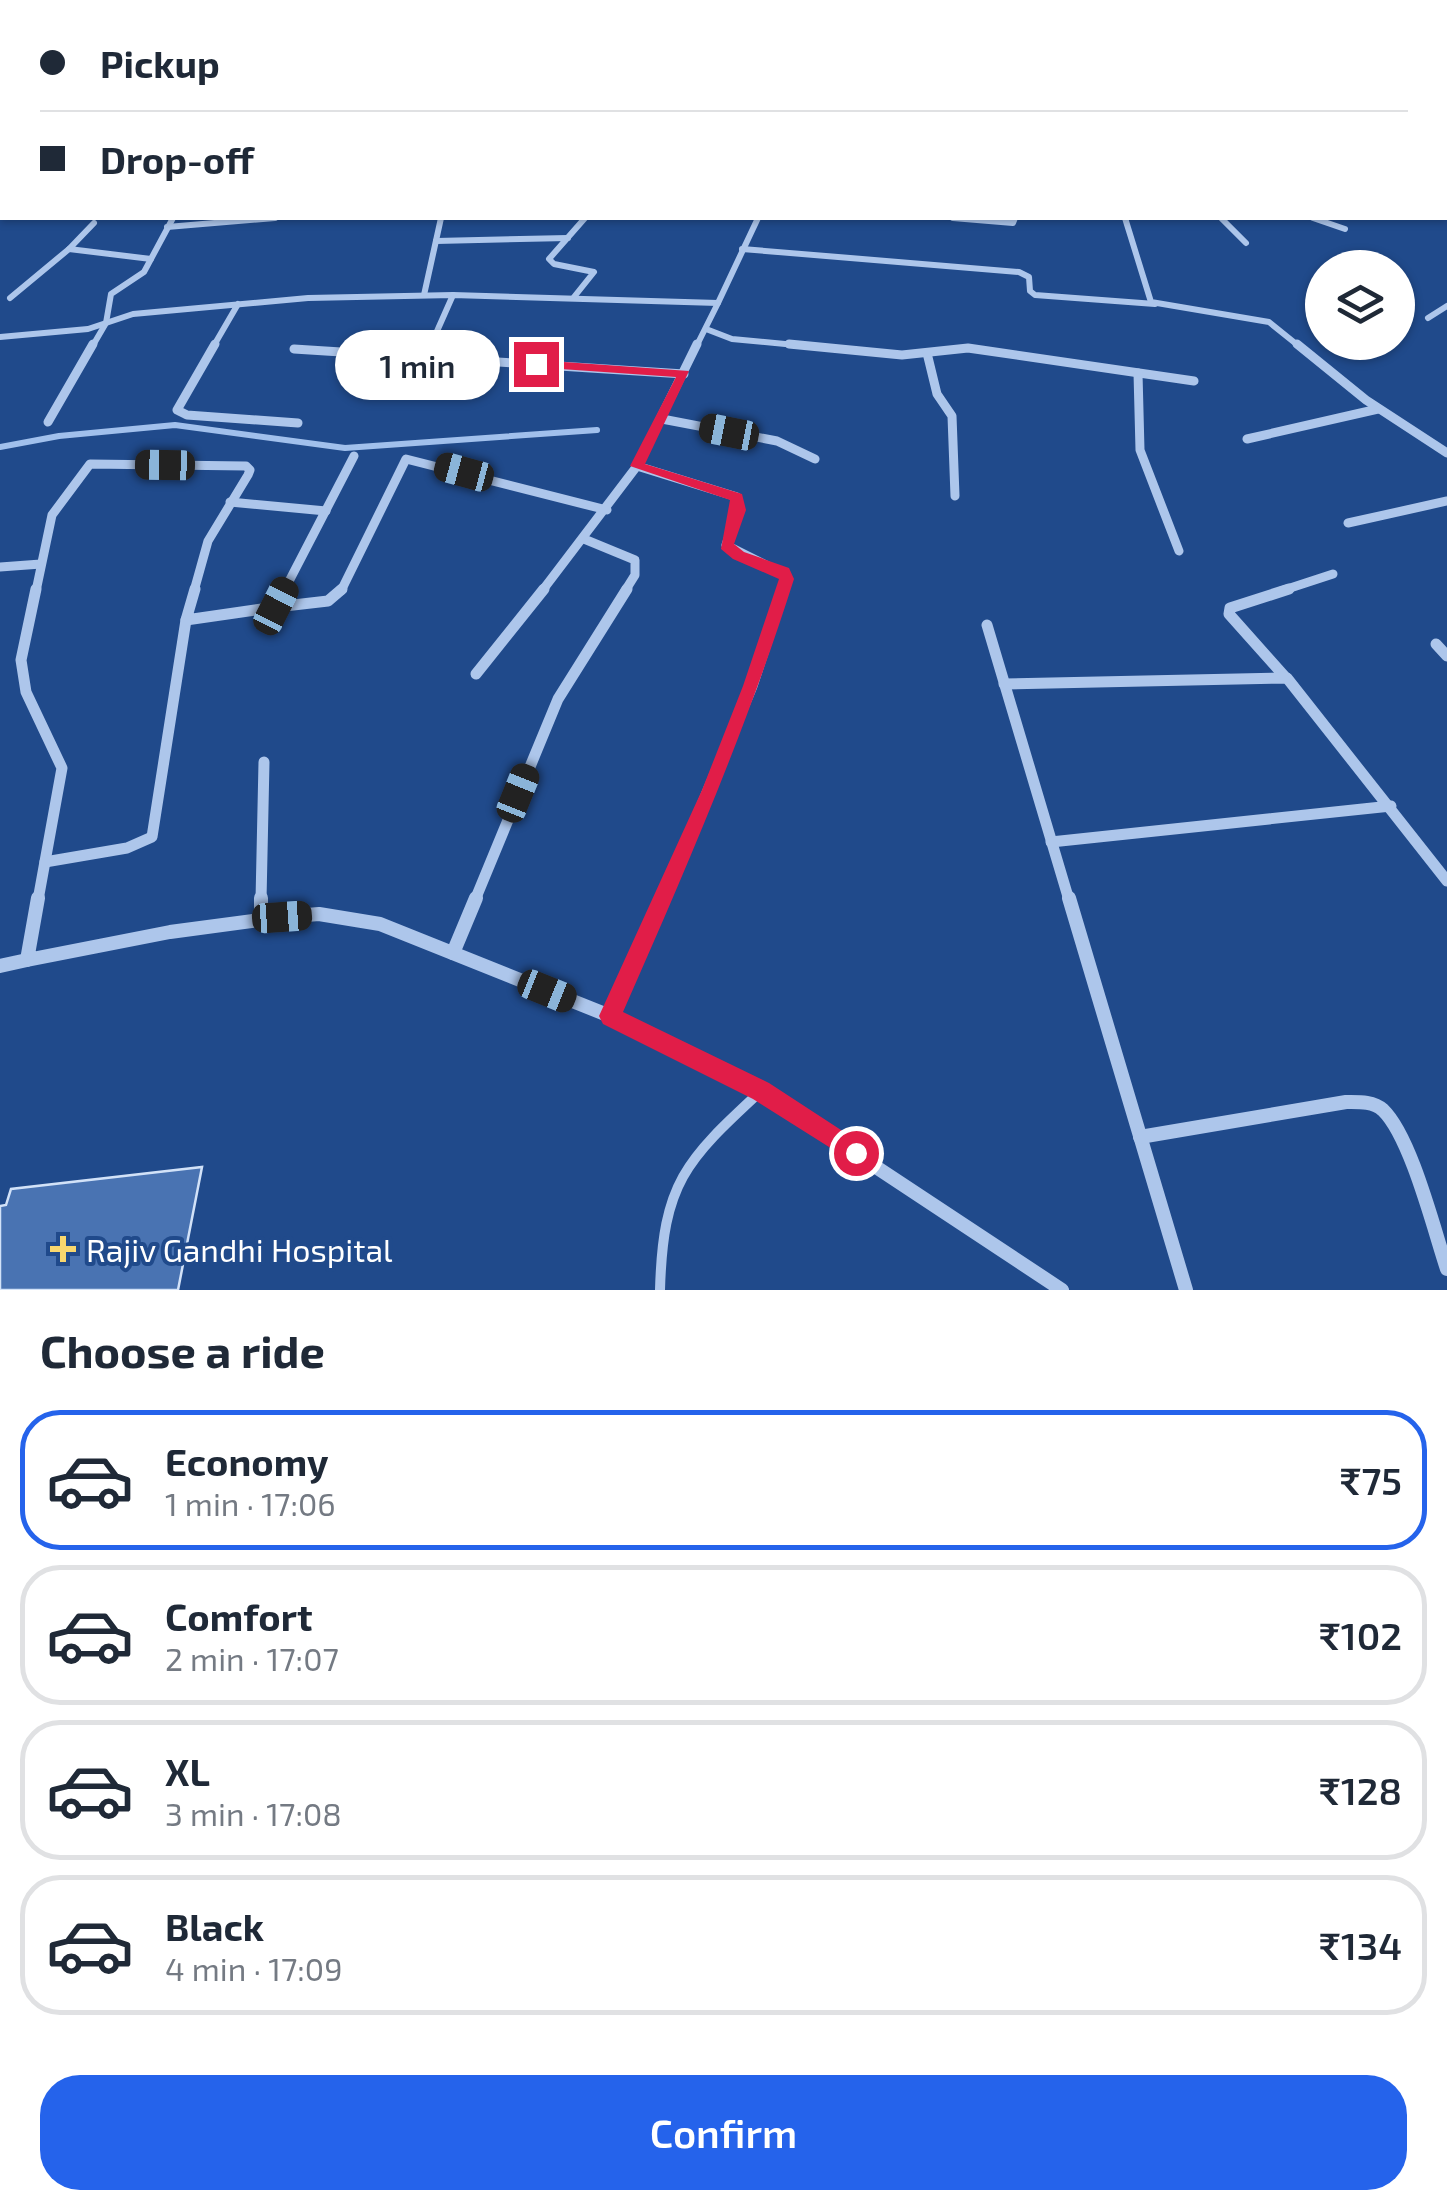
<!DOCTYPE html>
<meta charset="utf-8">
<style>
:root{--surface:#fff;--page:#f2f2f3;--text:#1f2937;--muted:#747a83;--line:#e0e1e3;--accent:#2563eb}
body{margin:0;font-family:"Exo 2",sans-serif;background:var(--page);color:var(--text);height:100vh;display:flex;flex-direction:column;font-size:38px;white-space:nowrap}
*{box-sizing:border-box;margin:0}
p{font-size:32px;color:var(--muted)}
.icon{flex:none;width:55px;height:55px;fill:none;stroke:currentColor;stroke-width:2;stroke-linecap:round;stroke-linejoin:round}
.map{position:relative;height:1290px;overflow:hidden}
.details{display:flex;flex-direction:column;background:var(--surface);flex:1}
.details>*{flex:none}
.hud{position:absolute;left:0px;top:0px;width:1448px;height:220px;box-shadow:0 2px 8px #0004;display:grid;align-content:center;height:220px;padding:0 40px;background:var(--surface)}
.tools{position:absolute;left:1305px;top:250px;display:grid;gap:20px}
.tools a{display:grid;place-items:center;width:110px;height:110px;border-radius:50%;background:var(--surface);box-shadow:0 2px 8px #0004;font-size:50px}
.end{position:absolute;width:45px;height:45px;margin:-22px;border:12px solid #e11d48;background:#fff;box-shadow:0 0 0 5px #fff}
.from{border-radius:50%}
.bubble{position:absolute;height:70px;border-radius:35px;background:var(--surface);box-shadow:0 2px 8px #0004;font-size:32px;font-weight:600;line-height:70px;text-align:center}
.car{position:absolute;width:30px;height:60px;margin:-30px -15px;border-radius:12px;box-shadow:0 0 8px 2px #0007;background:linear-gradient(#222 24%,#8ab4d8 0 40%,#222 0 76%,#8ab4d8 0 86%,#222 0)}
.hud b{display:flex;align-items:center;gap:35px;height:95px;font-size:38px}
.hud b+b{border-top:2px solid var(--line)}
.hud i{width:25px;height:25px;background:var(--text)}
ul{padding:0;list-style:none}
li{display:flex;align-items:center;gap:30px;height:140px;margin:0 20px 15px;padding:0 20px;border:5px solid var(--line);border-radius:40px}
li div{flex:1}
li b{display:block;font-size:38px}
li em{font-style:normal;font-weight:600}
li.on{border-color:var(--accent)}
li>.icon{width:90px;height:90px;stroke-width:1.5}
h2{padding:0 40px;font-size:45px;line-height:120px}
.button{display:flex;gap:20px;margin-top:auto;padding:20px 40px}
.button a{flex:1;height:115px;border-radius:40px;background:var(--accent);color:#fff;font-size:40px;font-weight:600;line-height:115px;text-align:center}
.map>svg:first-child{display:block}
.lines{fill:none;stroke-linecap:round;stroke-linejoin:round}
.stream{stroke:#a1c0ec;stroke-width:6}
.canal{fill:#405e8d;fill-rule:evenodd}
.building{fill:#4973b2;stroke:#d2e2f8;stroke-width:2.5}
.lane-far1{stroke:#adc6eb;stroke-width:4}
.lane{stroke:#adc6eb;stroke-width:10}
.street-far4{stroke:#adc6eb;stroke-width:5}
.street-far3{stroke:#adc6eb;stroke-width:6}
.street-far2{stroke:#adc6eb;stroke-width:9}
.street-far1{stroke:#adc6eb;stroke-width:11}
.street{stroke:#adc6eb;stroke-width:14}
.secondary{fill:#d9e5f9;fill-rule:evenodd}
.highway{fill:#fff;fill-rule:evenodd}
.route{fill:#e11d48}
.poi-dot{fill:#f8d76e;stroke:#204a8b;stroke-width:4}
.labels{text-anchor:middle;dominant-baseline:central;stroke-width:8;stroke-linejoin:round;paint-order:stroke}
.near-poi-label{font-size:32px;fill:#fff;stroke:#204a8b;text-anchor:start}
</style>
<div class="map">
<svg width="1447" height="1290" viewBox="0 0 1447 1290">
<rect width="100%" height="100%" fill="#204a8b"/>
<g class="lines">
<path class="stream" d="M 0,447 L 59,436 L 175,425 L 345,448 L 597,430"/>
<g class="canal">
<path d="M 1188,0 L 1200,0 L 1202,2 L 1189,2 Z"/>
<rect x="1445" y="139" width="2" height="10"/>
</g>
</g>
<path class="building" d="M 202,1167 L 178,1290 L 0,1290 L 0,1206 L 6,1205 L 11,1189 Z"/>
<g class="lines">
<path class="lane-far1" d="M 918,2 L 925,0"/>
<path class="lane" d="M 660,1290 C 663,1183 685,1161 761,1091"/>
<g class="street-far4">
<path d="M 91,2 L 109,0"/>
<path d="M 668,2 L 677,0"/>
</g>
<g class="street-far3">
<path d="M 953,218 L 1013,223 L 1015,218"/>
<path d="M 1125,218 L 1151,302 L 1269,322 L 1300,347"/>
<path d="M 1221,218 L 1246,243"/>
<path d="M 1313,218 L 1345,229"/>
<path d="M 94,223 L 69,249 L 151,259"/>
<path d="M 167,227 L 275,218"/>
<path d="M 436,241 L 568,238"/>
<path d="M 742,249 L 1019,272 L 1029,277 L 1030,291 L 1035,295 L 1155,304"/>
<path d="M 424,295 L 441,218"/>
<path d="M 574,297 L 594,272 L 554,264 L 549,259 L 585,218"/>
<path d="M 10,298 L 69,249"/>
<path d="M 1428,318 L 1447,306"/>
<path d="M 706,329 L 732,339 L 816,347"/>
<path d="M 0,337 L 88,329 L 133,314 L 308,298 L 453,295 L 718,303 L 758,218"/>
<path d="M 92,347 L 106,323 L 111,294 L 144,272 L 173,218"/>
<path d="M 213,347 L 238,304"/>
<path d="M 430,347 L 453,295"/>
<path d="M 696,347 L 718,303"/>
</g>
<g class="street-far2">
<path d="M 215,344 L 177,410 L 187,415 L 298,423"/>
<path d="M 697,344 L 637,466 L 737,497 L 738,510 L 726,545 L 782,573 L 787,579 L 783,591"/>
<path d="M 789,344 L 902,355 L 968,348 L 1194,381"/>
<path d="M 1297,344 L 1366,400 L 1447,453"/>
<path d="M 294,349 L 684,374"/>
<path d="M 927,353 L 937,394 L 952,416 L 955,496"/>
<path d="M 426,357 L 431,344"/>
<path d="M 1138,373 L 1140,450 L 1179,551"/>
<path d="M 662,419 L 777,441 L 815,459"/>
<path d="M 48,422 L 93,344"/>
<path d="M 1247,439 L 1378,409"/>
<path d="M 230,502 L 326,511"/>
<path d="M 1348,523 L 1447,501"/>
<path d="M 584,539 L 635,560 L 635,575 L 625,591"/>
<path d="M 0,567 L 41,564"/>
<path d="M 36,591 L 52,515 L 90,464 L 246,466 L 250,470 L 248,475 L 208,541 L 194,591"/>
<path d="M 284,591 L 354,456"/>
<path d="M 341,591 L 406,459 L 607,510"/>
<path d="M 542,591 L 637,466"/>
<path d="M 1281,591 L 1333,574"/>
</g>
<g class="street-far1">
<path d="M 36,589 L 21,660 L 26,692 L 62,768 L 38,900"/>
<path d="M 195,589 L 186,620 L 276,607 L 285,589"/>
<path d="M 276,607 L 328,601 L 342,589"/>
<path d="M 987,625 L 1069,900"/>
<path d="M 1436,644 L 1447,656"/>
<path d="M 476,674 L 544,589"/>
<path d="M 1286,678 L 1229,614 L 1230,608 L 1289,589"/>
<path d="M 1004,684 L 1287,678 L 1447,881"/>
<path d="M 1051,842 L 1391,806"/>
<path d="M 45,862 L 127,848 L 152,837 L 186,620"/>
<path d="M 261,900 L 264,762"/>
<path d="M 475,900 L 558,699 L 627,589"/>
<path d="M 662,900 L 752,686 L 784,589"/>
</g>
<g class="street">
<path d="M 38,898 L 27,960 L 170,932 L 282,917 L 319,914 L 380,924 L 610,1016 L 761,1091 L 1062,1290"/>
<path d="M 1069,898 L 1186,1290"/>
<path d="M 261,920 L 261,898"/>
<path d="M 453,953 L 476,898"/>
<path d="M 0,966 L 27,960"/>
<path d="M 610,1016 L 663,898"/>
<path d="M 1140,1137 L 1346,1102 C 1358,1102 1373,1101 1383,1110 C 1411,1137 1434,1230 1447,1269"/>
</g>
<g class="secondary">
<path d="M 1445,163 L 1447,164 L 1447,172 L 1445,171 Z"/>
<rect x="1445" y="194" width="2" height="8"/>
</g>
<g class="highway">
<path d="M 799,0 L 820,0 L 821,2 L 801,2 Z"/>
<path d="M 832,0 L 853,0 L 854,2 L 834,2 Z"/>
<path d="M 1445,181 L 1447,182 L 1447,194 L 1445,193 Z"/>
</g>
</g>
<path class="route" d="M 536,360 L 689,371 L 645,464 L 742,494 L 746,510 L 734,544 L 744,552 L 789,568 L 794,579 C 747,728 686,869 623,1012 L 769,1083 L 864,1145 L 867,1153 L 864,1161 L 856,1164 L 753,1099 L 603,1024 L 599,1016 L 702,790 L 743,686 L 779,579 L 733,559 L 721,549 L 730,500 L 630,466 L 676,377 L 532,367 L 532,362 Z"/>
<path class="poi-dot" d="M58 1234h10v10h10v10h-10v10h-10v-10h-10v-10h10z"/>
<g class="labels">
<g class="near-poi-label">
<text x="86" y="1249">Rajiv Gandhi Hospital</text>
</g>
</g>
</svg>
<div class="tools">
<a><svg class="icon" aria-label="layers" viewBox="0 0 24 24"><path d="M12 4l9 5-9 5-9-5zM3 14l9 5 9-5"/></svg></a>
</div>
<i class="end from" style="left:856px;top:1153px"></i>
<i class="end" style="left:536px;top:364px"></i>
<div class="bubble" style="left:335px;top:330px;width:165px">1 min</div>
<i class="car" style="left:729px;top:432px;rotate:281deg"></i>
<i class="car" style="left:165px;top:465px;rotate:271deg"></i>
<i class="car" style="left:464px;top:472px;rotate:285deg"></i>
<i class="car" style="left:276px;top:606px;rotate:27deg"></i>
<i class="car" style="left:518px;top:793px;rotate:22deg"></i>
<i class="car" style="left:282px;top:917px;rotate:86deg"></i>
<i class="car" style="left:547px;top:991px;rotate:112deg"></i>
<div class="hud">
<b><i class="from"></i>Pickup</b>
<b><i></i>Drop-off</b>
</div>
</div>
<section class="details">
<h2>Choose a ride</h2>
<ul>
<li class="on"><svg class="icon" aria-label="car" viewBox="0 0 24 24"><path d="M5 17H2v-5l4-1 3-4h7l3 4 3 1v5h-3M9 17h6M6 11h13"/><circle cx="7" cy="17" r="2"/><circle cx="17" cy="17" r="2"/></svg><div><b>Economy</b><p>1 min · 17:06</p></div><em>₹75</em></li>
<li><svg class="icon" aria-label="car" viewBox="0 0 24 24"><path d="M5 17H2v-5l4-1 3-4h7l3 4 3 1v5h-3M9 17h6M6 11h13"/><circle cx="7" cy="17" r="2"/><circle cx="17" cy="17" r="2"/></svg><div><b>Comfort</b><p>2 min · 17:07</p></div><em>₹102</em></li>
<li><svg class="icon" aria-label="car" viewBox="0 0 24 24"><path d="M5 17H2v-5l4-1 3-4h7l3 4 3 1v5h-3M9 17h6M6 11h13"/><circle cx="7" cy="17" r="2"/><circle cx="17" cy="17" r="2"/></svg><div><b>XL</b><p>3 min · 17:08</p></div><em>₹128</em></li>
<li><svg class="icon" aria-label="car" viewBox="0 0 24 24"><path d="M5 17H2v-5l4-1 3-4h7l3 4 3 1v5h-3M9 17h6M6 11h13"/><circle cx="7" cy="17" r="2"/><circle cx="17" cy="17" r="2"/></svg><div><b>Black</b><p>4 min · 17:09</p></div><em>₹134</em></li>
</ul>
<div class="button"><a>Confirm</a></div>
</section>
